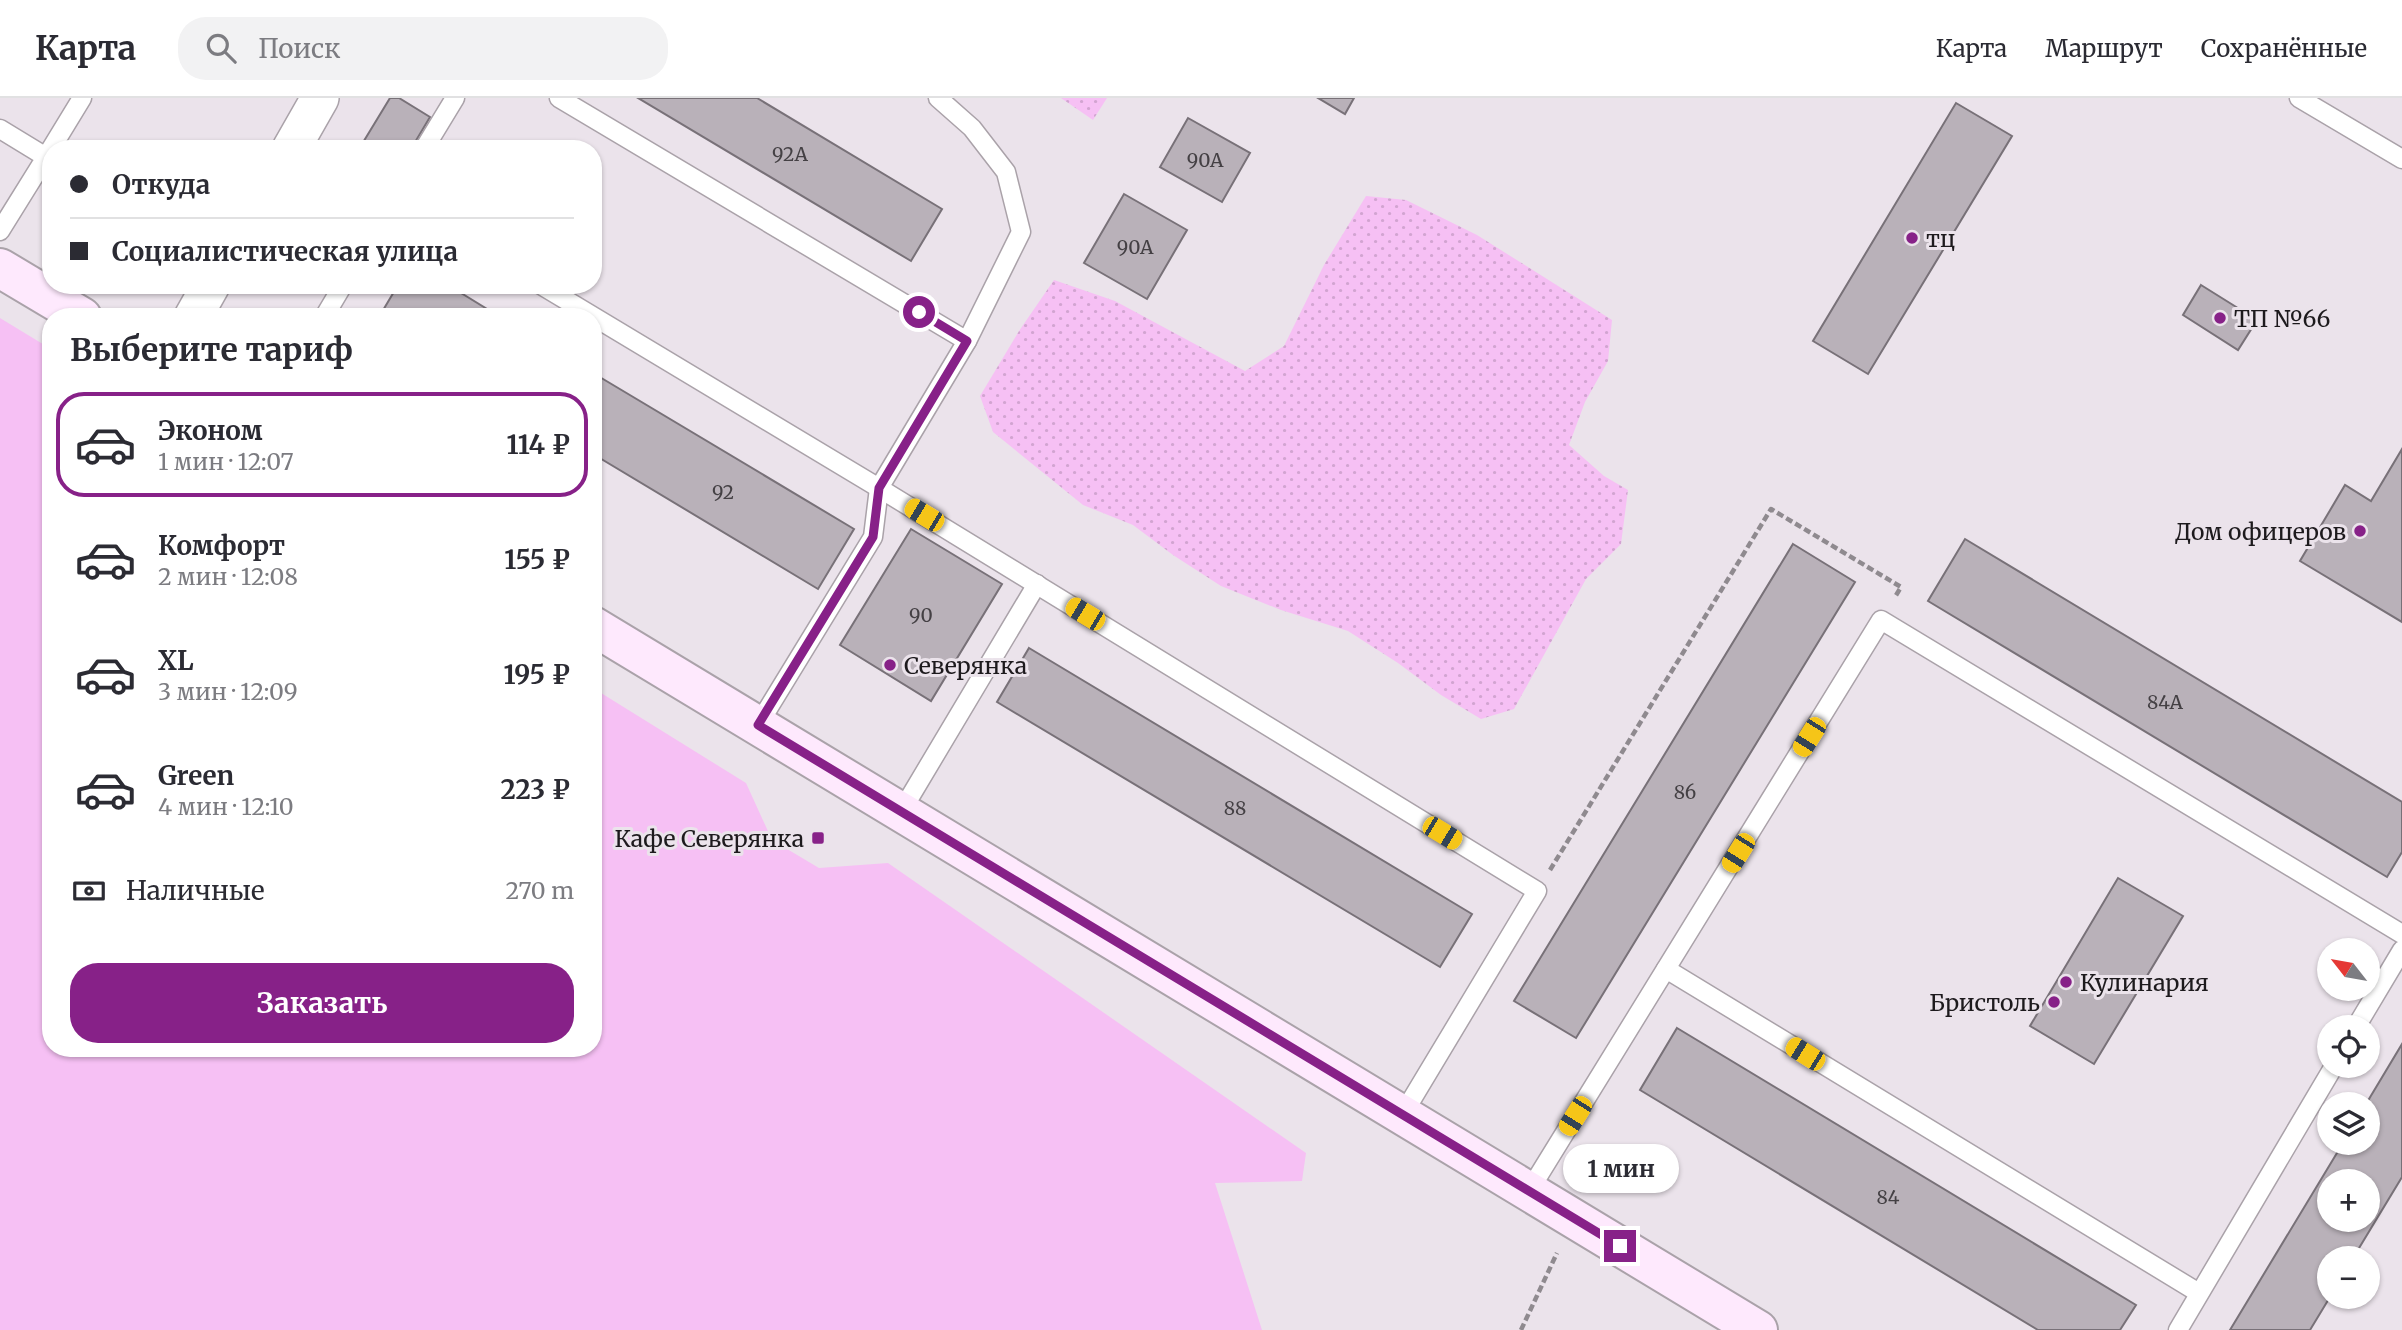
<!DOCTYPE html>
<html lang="ru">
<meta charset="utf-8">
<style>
:root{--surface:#fff;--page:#f2f2f3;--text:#2b2b33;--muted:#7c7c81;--line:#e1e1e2;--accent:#872188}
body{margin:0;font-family:Merriweather,serif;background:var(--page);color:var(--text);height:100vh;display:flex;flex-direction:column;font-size:26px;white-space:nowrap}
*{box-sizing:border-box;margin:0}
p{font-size:23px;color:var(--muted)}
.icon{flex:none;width:38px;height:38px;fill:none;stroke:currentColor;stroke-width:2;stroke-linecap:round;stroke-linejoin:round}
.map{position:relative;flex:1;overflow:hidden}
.side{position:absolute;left:42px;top:210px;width:560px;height:749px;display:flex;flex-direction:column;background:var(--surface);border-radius:28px;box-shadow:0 2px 5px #0004}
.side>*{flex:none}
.hud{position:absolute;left:42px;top:42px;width:560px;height:154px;border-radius:28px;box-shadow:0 2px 5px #0004;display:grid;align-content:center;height:154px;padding:0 28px;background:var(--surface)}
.needle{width:46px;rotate:301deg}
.buttons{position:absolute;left:2317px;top:840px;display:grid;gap:14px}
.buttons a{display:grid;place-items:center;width:63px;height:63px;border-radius:50%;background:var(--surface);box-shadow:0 2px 5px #0004;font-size:35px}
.end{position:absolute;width:32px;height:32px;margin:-16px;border:9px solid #872188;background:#fff;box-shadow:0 0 0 4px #fff}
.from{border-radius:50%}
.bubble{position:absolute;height:49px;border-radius:24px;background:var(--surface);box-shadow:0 2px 5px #0004;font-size:23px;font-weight:700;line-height:49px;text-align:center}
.car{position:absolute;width:21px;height:42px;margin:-21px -10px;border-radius:9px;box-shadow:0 0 5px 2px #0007;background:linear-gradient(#f5c518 24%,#345 0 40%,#f5c518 0 76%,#345 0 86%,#f5c518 0)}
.hud b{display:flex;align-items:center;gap:24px;height:66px;font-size:26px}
.hud b+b{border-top:2px solid var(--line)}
.hud i{width:18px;height:18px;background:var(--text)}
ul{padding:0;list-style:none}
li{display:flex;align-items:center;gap:21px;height:105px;margin:0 14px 10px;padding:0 14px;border:4px solid transparent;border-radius:28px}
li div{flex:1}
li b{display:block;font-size:26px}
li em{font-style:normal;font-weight:700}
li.current{border-color:var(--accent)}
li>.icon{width:63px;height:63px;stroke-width:1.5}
h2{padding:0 28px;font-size:32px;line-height:84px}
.pay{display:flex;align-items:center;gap:18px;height:77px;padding:0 28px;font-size:26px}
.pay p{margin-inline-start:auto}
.action{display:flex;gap:14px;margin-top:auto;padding:14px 28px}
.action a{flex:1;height:80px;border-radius:28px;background:var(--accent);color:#fff;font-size:28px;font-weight:700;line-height:80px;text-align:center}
header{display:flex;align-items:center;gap:42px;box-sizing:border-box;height:98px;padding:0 35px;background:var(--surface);border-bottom:2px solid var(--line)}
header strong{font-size:33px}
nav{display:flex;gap:38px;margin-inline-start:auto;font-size:24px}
.search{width:490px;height:63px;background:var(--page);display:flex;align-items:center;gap:18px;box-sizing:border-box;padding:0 24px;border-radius:28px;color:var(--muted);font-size:26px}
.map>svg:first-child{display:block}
.grass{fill:url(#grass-dots)}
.park{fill:#f6c0f4}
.building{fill:#b9b1b9;stroke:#787178;stroke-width:2;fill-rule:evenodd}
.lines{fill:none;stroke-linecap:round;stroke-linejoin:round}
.service-casing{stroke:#aaa2a9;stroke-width:21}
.minor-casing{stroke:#aaa2a9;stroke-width:40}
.secondary-casing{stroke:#aaa2a9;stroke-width:42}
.path{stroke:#8f8a8f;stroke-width:4.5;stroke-dasharray:7 3.5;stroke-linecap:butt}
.service{stroke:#fff;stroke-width:18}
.minor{stroke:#fff;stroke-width:37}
.secondary{stroke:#fee9fd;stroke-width:38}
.route{stroke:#872188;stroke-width:9}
.poi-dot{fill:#872188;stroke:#ebe3eb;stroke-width:2.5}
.labels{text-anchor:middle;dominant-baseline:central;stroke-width:6;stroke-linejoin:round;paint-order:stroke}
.number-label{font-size:19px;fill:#444044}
.poi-label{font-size:23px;fill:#1d1a1d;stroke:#ebe3eb;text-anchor:start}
</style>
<header>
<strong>Карта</strong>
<div class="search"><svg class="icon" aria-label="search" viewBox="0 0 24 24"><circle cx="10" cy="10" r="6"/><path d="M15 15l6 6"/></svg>Поиск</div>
<nav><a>Карта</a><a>Маршрут</a><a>Сохранённые</a></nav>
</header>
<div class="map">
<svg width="2402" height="1232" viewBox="0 0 2402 1232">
<defs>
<pattern id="grass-dots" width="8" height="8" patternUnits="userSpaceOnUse" patternTransform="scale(1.75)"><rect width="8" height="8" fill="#f6c0f4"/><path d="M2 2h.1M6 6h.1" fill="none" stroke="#d2a4d1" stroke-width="1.8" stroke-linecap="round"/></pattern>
</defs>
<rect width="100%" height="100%" fill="#ebe3eb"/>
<g class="grass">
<path d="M 1061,0 L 1107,0 L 1093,22 Z"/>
<path d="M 1366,98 L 1406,102 L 1477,137 L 1612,222 L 1608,263 L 1585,304 L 1569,347 L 1604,378 L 1628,392 L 1621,446 L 1586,481 L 1514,611 L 1481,621 L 1441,597 L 1398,565 L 1348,533 L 1281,512 L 1221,488 L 1173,457 L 1133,427 L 1083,407 L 993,334 L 980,298 L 1019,233 L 1054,182 L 1115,203 L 1245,273 L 1284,248 L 1324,167 Z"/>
</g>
<path class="park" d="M 0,220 L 51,251 L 51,950 L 593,950 L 593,590 L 746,685 L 772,742 L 819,770 L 888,765 L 1306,1055 L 1302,1083 L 1215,1085 L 1262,1232 L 0,1232 Z"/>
<g class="building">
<path d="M 390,0 L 399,0 L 430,19 L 411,51 L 359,51 Z"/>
<path d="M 638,0 L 757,0 L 942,111 L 911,163 Z"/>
<path d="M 1318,0 L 1354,0 L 1345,16 Z"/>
<path d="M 1956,5 L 2012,38 L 1868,276 L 1813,243 Z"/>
<path d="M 1188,20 L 1250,55 L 1222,104 L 1160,69 Z"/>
<path d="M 1124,96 L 1187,132 L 1147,201 L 1084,165 Z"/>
<path d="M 398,187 L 448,187 L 500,219 L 379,219 Z"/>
<path d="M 2201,187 L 2257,222 L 2238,252 L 2183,217 Z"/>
<path d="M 593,275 L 854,431 L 818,491 L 593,356 Z"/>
<path d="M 2402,351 L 2402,524 L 2300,463 L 2345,387 L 2371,403 Z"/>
<path d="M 911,431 L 1002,486 L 931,603 L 840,547 Z"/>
<path d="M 1965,441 L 2402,704 L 2402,754 L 2387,779 L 1928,503 Z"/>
<path d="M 1793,446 L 1855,484 L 1576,940 L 1514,903 Z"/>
<path d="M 1029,550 L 1472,816 L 1440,869 L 997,604 Z"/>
<path d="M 2118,780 L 2183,818 L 2094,966 L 2030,928 Z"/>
<path d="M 1677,930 L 2136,1207 L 2120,1232 L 2038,1232 L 1640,992 Z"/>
<path d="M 2402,946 L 2402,1079 L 2353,1160 L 2329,1160 L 2330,1199 L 2310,1232 L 2230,1232 L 2343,1045 L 2368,1045 L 2368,1006 L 2366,1006 ZM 2329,1083 L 2368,1083 L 2368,1122 L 2329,1122 Z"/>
</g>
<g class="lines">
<g class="service-casing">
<g id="service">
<path d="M 559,0 L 967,243 L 879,390 L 873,439 L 758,627"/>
<path d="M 938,0 L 972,30 L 1006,74 L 1021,134 L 967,243"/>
<path d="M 2299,0 L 2402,61"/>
<path d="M 0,31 L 46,59 L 0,133"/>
<path d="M 424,51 L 455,0"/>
<path d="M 46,59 L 82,0"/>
<path d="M 541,187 L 879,390 L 1537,793 L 1403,1016"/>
<path d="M 324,219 L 343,187"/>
<path d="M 901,714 L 1037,486"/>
<path d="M 1666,871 L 2199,1195"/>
<path d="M 2356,929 L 2402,852"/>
<path d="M 1529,1093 L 1881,522 L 2402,836"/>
<path d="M 2178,1232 L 2334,968"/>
</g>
</g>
<g class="minor-casing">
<g id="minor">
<path d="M 291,51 L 320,0"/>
<path d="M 193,219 L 211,187"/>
</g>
</g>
<g class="secondary-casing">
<g id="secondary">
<path d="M 0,170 L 82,219"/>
<path d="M 593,528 L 1758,1232"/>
</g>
</g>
<g class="path">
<path d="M 1550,772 L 1771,411 L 1901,489 L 1895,499"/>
<path d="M 1521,1232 L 1557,1155"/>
</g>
<use href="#service" class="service"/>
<use href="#minor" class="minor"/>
<use href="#secondary" class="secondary"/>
</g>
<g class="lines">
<path class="route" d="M 919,214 L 967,243 L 879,390 L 873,439 L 758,627 L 1620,1148"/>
</g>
<g class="poi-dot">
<circle cx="1912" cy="140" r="7"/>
<circle cx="2220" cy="220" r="7"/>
<circle cx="2360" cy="433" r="7"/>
<circle cx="890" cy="567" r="7"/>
<rect x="811" y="733" width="14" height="14" rx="3.5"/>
<circle cx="2066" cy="884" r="7"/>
<circle cx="2054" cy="904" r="7"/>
</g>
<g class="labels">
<g class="number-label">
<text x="790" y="56">92А</text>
<text x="1205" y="62">90А</text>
<text x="1135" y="149">90А</text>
<text x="723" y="394">92</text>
<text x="921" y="517">90</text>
<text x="2165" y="604">84А</text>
<text x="1685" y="694">86</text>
<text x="1235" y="710">88</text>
<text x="1888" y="1099">84</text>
</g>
<g class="poi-label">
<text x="1926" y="140">тц</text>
<text x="2234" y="220">ТП №66</text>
<text x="2346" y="433" text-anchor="end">Дом офицеров</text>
<text x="904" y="567">Северянка</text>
<text x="804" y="740" text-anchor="end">Кафе Северянка</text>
<text x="2080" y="884">Кулинария</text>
<text x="2040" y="904" text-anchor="end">Бристоль</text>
</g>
</g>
</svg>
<div class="buttons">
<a><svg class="needle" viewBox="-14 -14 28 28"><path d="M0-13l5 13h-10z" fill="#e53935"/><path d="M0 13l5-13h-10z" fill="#7c7c81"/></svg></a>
<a><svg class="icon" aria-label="locate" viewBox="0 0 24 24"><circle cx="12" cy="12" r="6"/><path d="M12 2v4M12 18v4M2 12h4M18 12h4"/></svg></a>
<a><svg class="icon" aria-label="layers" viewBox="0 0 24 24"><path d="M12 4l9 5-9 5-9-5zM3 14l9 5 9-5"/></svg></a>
<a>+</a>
<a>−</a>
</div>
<i class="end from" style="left:919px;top:214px"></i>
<i class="end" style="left:1620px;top:1148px"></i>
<div class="bubble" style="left:1563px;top:1046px;width:116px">1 мин</div>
<i class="car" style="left:924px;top:417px;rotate:301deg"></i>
<i class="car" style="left:1085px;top:516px;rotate:301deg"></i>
<i class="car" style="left:1809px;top:639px;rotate:212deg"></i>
<i class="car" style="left:1442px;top:735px;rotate:121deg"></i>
<i class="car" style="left:1738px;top:755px;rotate:212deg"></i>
<i class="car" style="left:1805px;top:956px;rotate:302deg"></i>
<i class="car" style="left:1575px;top:1018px;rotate:212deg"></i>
<div class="hud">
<b><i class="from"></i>Откуда</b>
<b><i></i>Социалистическая улица</b>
</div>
<section class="side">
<h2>Выберите тариф</h2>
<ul>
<li class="current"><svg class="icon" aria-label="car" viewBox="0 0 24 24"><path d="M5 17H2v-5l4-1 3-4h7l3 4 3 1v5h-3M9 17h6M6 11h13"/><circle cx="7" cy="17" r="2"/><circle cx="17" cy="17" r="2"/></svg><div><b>Эконом</b><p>1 мин · 12:07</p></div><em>114 ₽</em></li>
<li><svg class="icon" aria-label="car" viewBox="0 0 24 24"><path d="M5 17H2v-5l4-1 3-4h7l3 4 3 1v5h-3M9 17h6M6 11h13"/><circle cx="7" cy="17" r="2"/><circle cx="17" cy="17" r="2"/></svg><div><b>Комфорт</b><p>2 мин · 12:08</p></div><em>155 ₽</em></li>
<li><svg class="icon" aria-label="car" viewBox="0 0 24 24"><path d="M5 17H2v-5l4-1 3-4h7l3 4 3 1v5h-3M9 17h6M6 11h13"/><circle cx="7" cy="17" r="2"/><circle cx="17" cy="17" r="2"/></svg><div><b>XL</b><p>3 мин · 12:09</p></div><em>195 ₽</em></li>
<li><svg class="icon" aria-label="car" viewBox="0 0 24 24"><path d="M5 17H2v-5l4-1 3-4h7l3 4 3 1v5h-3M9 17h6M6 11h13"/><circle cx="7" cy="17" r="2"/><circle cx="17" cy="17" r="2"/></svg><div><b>Green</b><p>4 мин · 12:10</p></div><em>223 ₽</em></li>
</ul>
<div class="pay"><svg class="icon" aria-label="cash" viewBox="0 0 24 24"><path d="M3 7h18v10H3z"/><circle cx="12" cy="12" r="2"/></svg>Наличные<p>270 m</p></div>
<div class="action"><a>Заказать</a></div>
</section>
</div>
